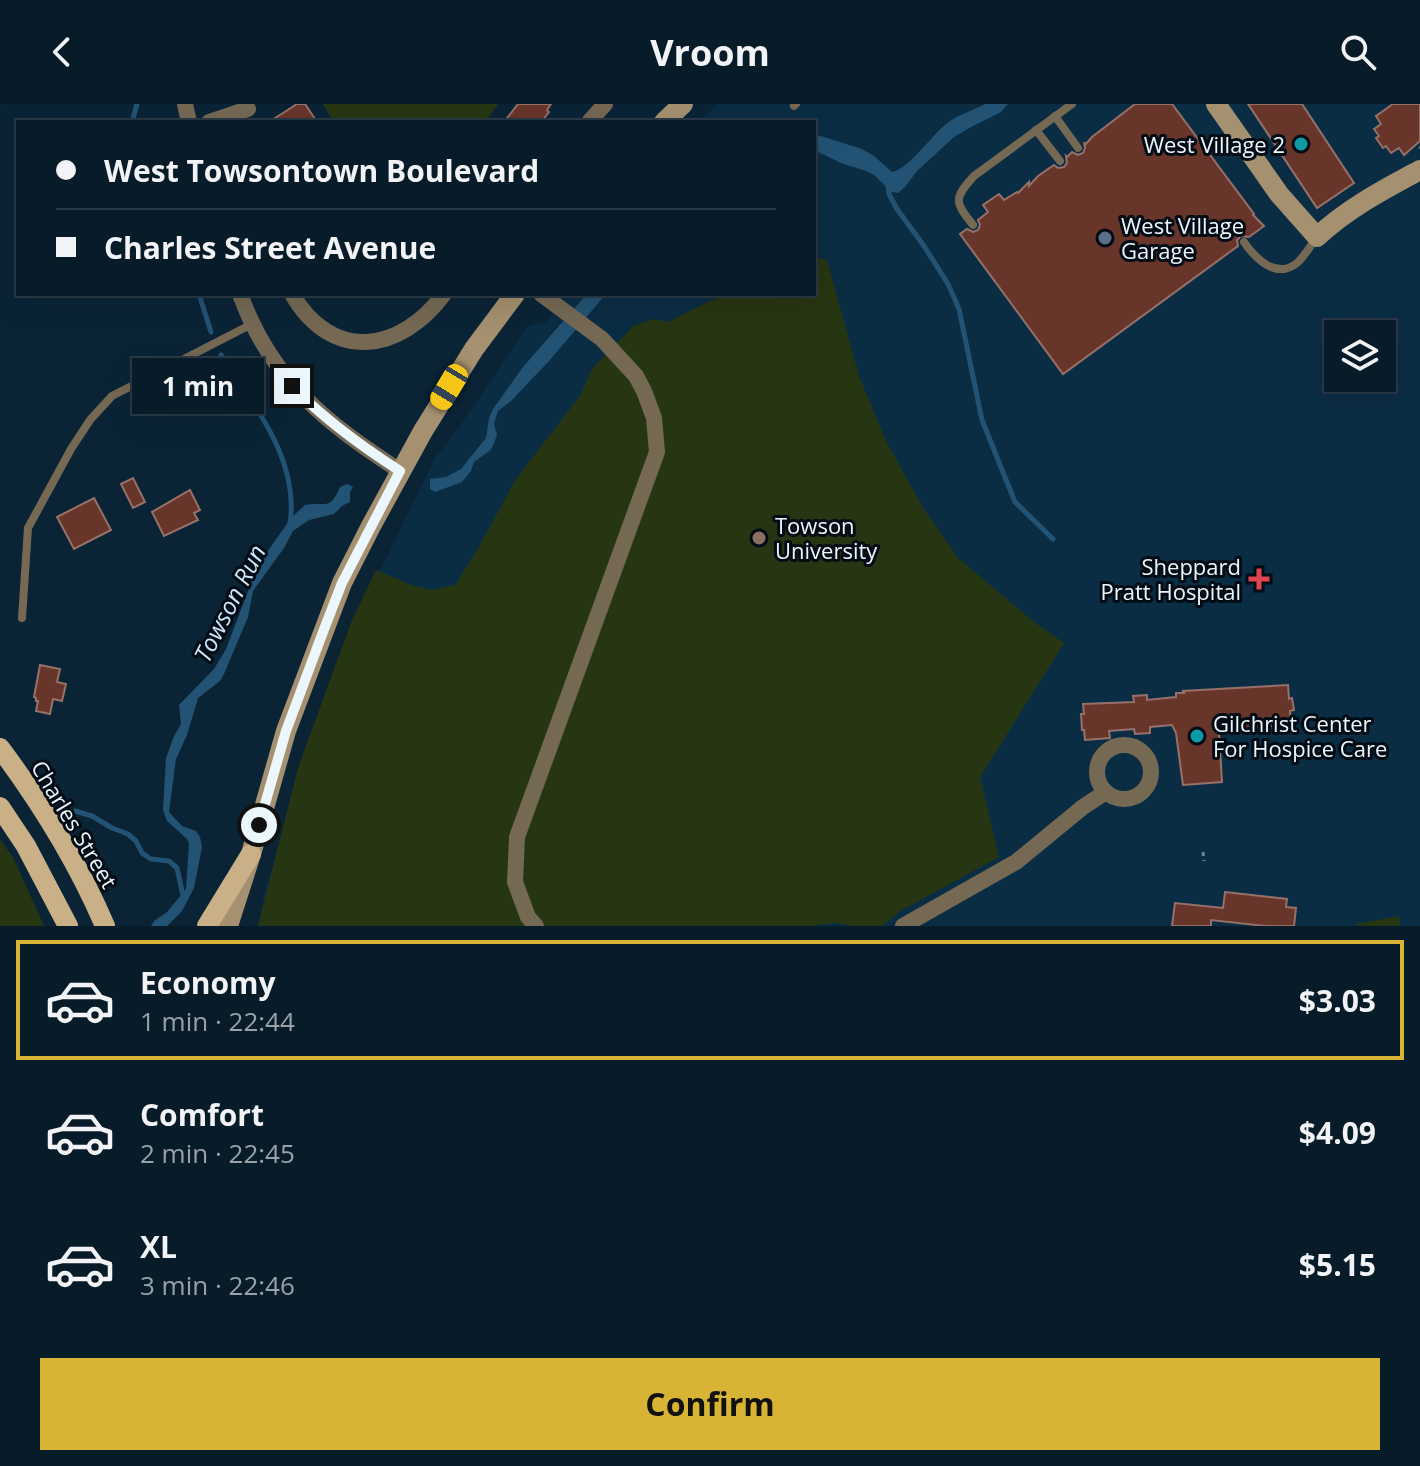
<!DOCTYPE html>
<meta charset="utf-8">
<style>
:root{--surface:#081b28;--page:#112430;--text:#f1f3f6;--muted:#98a1a8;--line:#293945;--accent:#d7b434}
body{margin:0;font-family:"Open Sans",sans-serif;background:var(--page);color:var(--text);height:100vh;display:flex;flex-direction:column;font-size:30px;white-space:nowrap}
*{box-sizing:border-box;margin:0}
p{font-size:26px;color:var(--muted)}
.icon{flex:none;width:44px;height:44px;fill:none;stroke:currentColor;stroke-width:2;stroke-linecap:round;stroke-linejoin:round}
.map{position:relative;height:822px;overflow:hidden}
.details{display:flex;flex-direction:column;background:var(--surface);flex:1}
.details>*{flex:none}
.hud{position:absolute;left:16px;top:16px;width:800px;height:176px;border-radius:0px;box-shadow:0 8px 32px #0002,0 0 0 2px var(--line);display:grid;align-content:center;height:176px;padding:0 40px;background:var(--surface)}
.controls{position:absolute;left:1324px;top:216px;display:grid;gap:16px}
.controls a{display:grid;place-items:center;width:72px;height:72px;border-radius:0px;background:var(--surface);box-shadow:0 8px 32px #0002,0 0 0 2px var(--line);font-size:40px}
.end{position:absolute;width:36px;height:36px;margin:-18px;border:10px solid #ecf6fd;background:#111;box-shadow:0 0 0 4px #111}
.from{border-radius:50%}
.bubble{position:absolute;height:56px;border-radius:0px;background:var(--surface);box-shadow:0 8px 32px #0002,0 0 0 2px var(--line);font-size:26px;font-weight:700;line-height:56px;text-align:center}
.car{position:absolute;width:24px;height:48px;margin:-24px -12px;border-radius:10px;box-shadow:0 0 6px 2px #0007;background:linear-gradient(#f5c518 24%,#345 0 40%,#f5c518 0 76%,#345 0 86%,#f5c518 0)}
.hud b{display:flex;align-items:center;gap:28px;height:76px;font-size:30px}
.hud b+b{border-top:2px solid var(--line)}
.hud i{width:20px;height:20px;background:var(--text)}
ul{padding:14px 0 0;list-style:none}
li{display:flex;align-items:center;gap:24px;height:120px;margin:0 16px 12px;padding:0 24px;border:4px solid transparent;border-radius:0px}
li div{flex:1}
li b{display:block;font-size:30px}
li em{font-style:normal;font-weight:700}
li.on{border-color:var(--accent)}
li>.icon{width:72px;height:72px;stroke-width:1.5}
.cta{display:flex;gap:16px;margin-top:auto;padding:16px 40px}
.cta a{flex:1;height:92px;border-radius:0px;background:var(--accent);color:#111;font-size:32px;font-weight:700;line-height:92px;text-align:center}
header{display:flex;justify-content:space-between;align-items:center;height:104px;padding:0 40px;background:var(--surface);font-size:36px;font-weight:700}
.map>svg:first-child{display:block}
.built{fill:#0b2d44;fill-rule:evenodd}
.green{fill:#273612}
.water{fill:#235374}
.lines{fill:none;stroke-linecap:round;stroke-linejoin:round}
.stream{stroke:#235374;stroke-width:5}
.building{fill:#68352a;stroke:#957169;stroke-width:2}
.path{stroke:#708390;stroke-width:3;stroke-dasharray:4 4;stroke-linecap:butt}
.lane{stroke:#756954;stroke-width:8}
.street{stroke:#756954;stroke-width:16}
.secondary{stroke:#a59170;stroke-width:20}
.primary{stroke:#cab086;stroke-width:20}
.route{stroke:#ecf6fd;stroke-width:10}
.culture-dot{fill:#0f9aa8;stroke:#030c14;stroke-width:3}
.service-dot{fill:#5c6f8a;stroke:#030c14;stroke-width:3}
.education-dot{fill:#8d6e63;stroke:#030c14;stroke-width:3}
.health-dot{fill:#e0444e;stroke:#030c14;stroke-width:3}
.labels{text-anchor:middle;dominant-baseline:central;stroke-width:6;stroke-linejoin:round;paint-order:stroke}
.poi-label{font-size:22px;fill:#ecf6fd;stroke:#030c14;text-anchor:start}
.street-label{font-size:22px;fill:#ecf6fd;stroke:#030c14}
.water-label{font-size:24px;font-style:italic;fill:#cbe7fd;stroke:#030c14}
</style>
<header><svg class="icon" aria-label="back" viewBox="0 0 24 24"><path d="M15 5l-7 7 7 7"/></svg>Vroom<svg class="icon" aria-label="search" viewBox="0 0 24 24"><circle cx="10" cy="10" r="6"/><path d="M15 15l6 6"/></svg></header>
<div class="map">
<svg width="1420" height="822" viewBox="0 0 1420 822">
<rect width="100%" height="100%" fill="#0a2436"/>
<path class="built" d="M 717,0 L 1420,0 L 1420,822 L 258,822 L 266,782 L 322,618 L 356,522 L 381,465 L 435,354 L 458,325 L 525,225 L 531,221 L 546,218 L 567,190 L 814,190 L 814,18 L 699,18 ZM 1338,230 L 1382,230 L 1382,274 L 1338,274 Z"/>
<g class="green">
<path d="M 323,0 L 498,0 L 485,18 L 334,18 Z"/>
<path d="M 814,153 L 827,156 L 859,272 L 885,335 L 923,404 L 958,454 L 1034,518 L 1064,539 L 980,673 L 999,753 L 902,806 L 882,822 L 851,822 L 835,819 L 808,822 L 258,822 L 298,664 L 352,516 L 376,466 L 411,481 L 432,486 L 455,481 L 475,450 L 516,375 L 580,292 L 592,265 L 633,222 L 653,215 L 668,218 L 697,203 L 727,190 L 814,190 Z"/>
<path d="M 0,735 L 14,755 L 44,822 L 0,822 Z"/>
<path d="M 1399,812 L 1400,822 L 1356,822 L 1356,820 Z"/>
</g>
<g class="water">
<path d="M 985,0 L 1008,0 L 1001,8 L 971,23 L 954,33 L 917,67 L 905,83 L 898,89 L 892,88 L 874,71 L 866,67 L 841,59 L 814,46 L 814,30 L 862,45 L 874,52 L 892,68 C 908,66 934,28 950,17 C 960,10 974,6 985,0 Z"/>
<path d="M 587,190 L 606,190 L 549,257 L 511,297 L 498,307 L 494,320 L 497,331 L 492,344 L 488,348 L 474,358 L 471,367 L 462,378 L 435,388 L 430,385 L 430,375 L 446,373 L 461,365 L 486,334 L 489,314 L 493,305 L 523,263 Z"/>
<path d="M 347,380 L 353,383 L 350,388 L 350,398 L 342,402 L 334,410 L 309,416 L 293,427 L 284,444 L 253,487 L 248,513 L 224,570 L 220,577 L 198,594 L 187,631 L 176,655 L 169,708 L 182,722 L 196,727 L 200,733 L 202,743 L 194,784 L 182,807 L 167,822 L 151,822 L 154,817 L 167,808 L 186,785 L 189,739 L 187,735 L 167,717 L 163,706 L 166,654 L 174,632 L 181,620 L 179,601 L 214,565 L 226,545 L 258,461 L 291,414 L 305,401 C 327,397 329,408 340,383 Z"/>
</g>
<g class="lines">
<g class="stream">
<path d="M 132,18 L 137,0"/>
<path d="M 888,81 L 889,90 L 897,105 L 924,142 L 948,180 L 959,205 L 982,316 L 1015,398 L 1053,435"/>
<path d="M 199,190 L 211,228"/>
<path d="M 221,251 C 228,260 232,269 238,277 C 268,319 298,367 290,420"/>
<path d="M 75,707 L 92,712 L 112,724 L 128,730 L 136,737 L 142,749 L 151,755 L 169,757 L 177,764 L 184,796"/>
</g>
</g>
<g class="building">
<path d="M 297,0 L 305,0 L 317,18 L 269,18 Z"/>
<path d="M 518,0 L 551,0 L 547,6 L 549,8 L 541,18 L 504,18 Z"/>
<path d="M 1135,0 L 1172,0 L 1254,110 L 1253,111 L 1264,122 L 1249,133 L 1241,132 L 1237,136 L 1238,142 L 1063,270 L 960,130 L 967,125 L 973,128 L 978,126 L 980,121 L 978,116 L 988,108 L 983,101 L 999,90 L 1004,96 L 1017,88 L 1018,89 L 1029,78 L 1029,82 L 1038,72 L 1054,61 L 1058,64 L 1064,63 L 1067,59 L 1066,52 L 1067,53 L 1072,48 L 1078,51 L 1083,49 L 1085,44 L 1084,38 L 1085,41 L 1092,33 Z"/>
<path d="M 1248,0 L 1302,0 L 1354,79 L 1317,104 Z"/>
<path d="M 1393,0 L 1420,0 L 1420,37 L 1404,51 L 1399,44 L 1391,49 L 1386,42 L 1383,44 L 1376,34 L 1379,32 L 1374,25 L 1381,20 L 1376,12 Z"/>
<path d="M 133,374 L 145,398 L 133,404 L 121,380 Z"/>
<path d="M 190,386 L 200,406 L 194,409 L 198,416 L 164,432 L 152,408 Z"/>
<path d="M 94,394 L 111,426 L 74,445 L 57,413 Z"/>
<path d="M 40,561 L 60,565 L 57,578 L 66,580 L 62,597 L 53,595 L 50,610 L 36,607 L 38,597 L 36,597 L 36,594 L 34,593 Z"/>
<path d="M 1288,581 L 1289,595 L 1292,594 L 1294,606 L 1290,607 L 1291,620 L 1219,628 L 1222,678 L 1183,681 L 1176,629 L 1172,621 L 1150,623 L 1150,629 L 1135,630 L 1134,625 L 1109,627 L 1110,634 L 1085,636 L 1084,626 L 1082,626 L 1081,610 L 1084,610 L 1083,600 L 1134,598 L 1133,592 L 1147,591 L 1147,596 L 1176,593 L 1176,589 L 1184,589 L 1183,587 Z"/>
<path d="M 1225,788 L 1287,795 L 1286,803 L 1296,804 L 1294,822 L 1265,822 L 1211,816 L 1211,822 L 1172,822 L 1175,799 L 1223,804 Z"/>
</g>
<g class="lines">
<g class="path">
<path d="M 1419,43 L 1420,44"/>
<path d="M 1203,748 L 1204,757"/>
</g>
<g class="lane">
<path d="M 794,2 L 796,0"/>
<path d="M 1055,12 L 1078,44"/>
<path d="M 1036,26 L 1060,57"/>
<path d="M 973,121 C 955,98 953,95 974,72 L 1072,0"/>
<path d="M 1244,138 C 1255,154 1276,176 1297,159 C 1304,153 1311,141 1317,133"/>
<path d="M 22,514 L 28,424 L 71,345 L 90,316 L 112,292 L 252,220"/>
</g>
<g class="street">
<path d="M 185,0 L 189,18"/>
<path d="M 209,18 L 248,5"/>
<path d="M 589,18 L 605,0"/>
<path d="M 240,190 C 271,276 326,319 400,367"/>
<path d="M 292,190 C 332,259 400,249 444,190"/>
<circle cx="1124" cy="668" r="27"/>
<path d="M 536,822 L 528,813 L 515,778 L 517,733 L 657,348 L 654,314 L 644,287 L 636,272 L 602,235 L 541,190"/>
<path d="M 903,822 L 1016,758 L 1083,703 L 1106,688"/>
</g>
<g class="secondary">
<path d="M 1216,0 L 1279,90 L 1317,133 C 1348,104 1383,86 1420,66"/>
<path d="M 664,18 L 683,0"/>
<path d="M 228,822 L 251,750 L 286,627 L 342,479 L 371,422 L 423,327 L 474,245 L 515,190"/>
</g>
<g class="primary">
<path d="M 0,644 C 41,699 78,759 105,822"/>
<path d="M 0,703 L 26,742 L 68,822"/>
<path d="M 207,822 L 251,750"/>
</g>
</g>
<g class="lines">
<path class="route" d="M 259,721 L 286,627 L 323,528 L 342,479 L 400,367 C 361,342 324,315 292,282"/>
</g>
<g class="culture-dot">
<circle cx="1301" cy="40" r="8"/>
<circle cx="1197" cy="632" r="8"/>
</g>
<circle class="service-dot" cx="1105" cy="134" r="8"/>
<circle class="education-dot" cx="759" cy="434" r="8"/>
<path class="health-dot" d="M1255 463h8v8h8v8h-8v8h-8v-8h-8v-8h8z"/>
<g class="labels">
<g class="poi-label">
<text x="1285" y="40" text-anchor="end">West Village 2</text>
<text x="1121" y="121">West Village<tspan x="1121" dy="25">Garage</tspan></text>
<text x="775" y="421">Towson<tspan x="775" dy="25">University</tspan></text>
<text x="1241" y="462" text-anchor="end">Sheppard<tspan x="1241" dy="25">Pratt Hospital</tspan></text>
<text x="1213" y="619">Gilchrist Center<tspan x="1213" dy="25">For Hospice Care</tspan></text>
</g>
<g class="street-label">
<text transform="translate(75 720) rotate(59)">Charles Street</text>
</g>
<g class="water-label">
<text transform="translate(229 499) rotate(-63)">Towson Run</text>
</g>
</g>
</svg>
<div class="controls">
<a><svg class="icon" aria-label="layers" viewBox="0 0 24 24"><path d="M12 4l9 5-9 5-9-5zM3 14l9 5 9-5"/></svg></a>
</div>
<i class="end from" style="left:259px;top:721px"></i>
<i class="end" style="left:292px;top:282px"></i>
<div class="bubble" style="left:132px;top:254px;width:132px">1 min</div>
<i class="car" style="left:449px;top:283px;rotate:211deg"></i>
<div class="hud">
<b><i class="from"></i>West Towsontown Boulevard</b>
<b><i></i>Charles Street Avenue</b>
</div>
</div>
<section class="details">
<ul>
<li class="on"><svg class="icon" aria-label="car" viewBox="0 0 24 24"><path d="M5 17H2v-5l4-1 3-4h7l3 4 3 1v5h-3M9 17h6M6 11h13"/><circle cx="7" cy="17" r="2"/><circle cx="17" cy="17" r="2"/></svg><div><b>Economy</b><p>1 min · 22:44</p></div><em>$3.03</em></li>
<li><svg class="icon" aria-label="car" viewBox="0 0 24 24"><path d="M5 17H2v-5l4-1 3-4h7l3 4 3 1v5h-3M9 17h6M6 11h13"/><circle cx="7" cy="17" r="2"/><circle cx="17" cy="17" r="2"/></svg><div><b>Comfort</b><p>2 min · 22:45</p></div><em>$4.09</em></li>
<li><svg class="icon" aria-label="car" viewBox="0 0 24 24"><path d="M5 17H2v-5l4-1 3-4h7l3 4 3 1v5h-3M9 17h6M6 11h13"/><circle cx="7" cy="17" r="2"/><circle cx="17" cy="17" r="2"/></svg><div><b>XL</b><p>3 min · 22:46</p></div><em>$5.15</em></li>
</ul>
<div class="cta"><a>Confirm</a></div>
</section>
